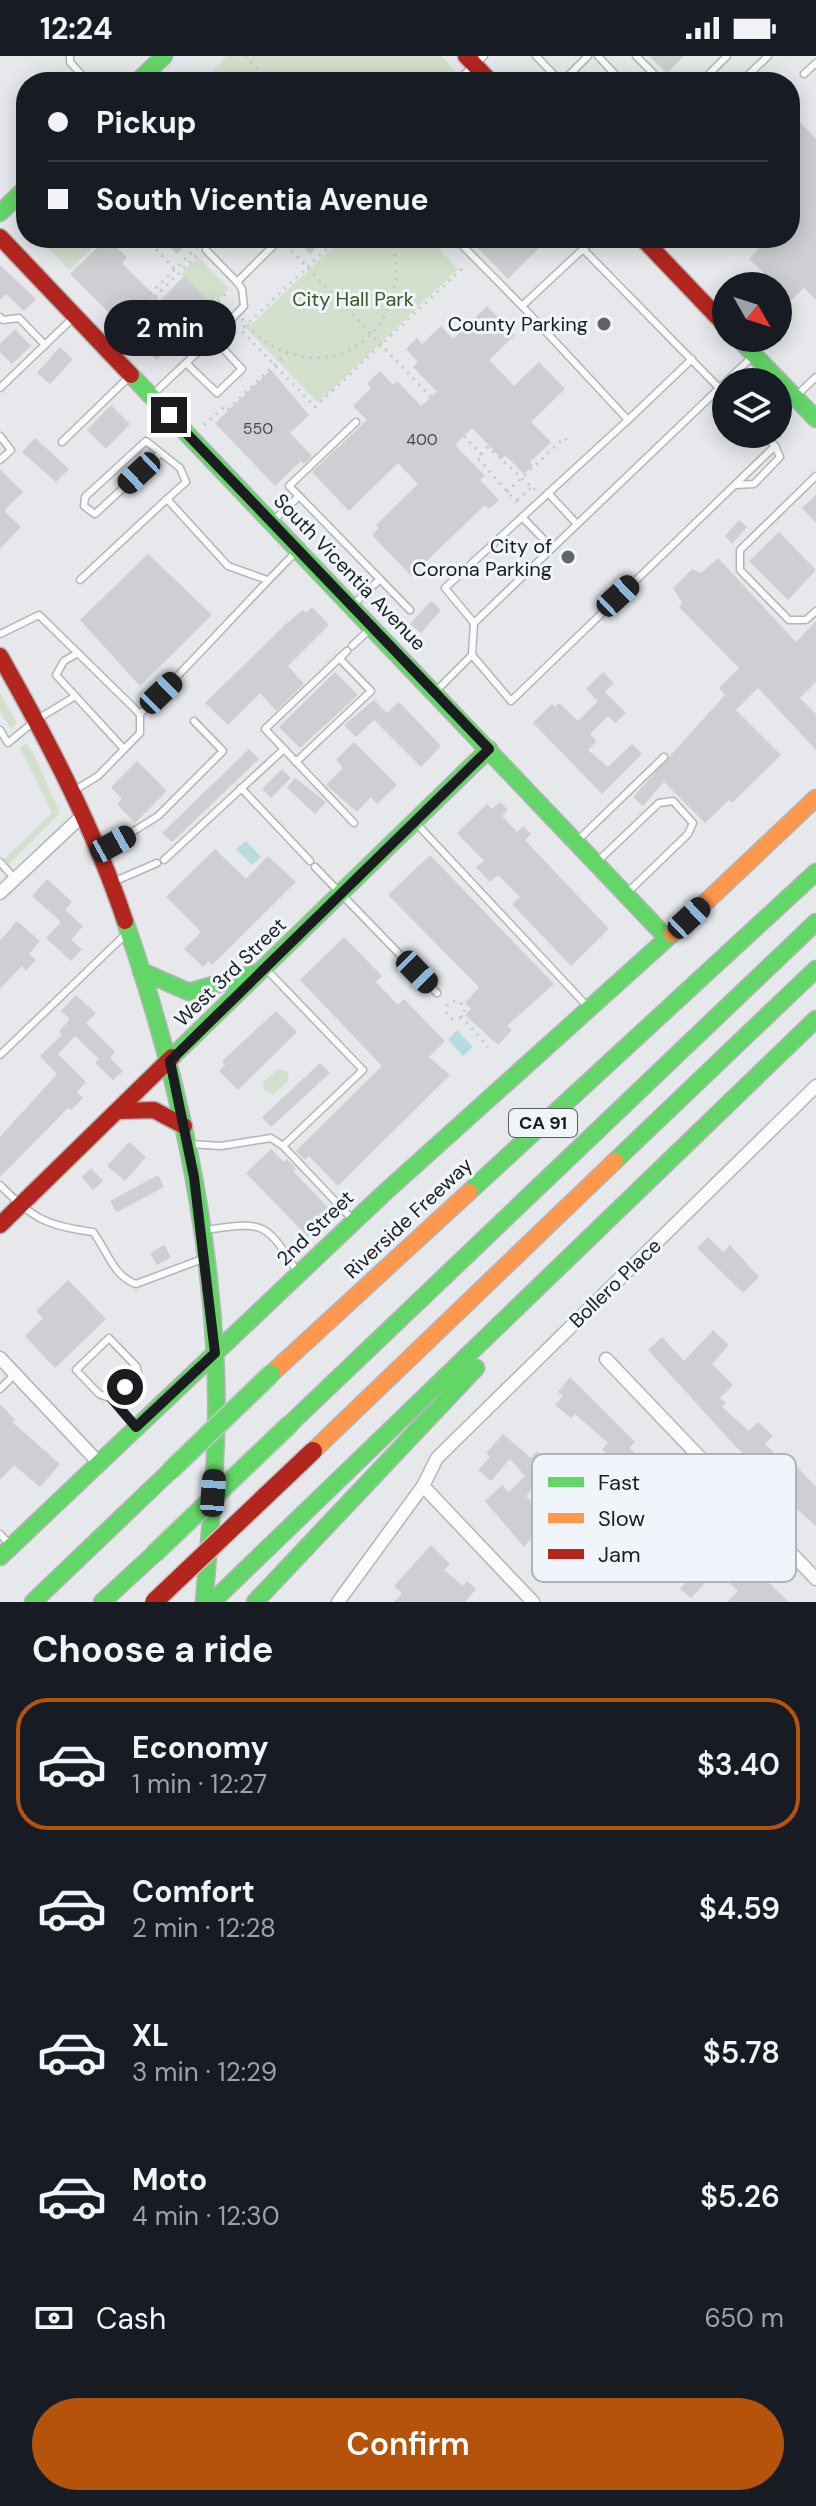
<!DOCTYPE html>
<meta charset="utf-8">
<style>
:root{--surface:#171b24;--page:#20242c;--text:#f1f3f6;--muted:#9ea1a6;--line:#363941;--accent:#b45309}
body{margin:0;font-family:"DM Sans",sans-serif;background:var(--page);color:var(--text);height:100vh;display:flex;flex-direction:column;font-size:30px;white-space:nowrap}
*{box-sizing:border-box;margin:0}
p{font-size:26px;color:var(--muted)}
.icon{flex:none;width:44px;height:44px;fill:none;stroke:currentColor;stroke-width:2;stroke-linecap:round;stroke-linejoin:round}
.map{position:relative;height:1546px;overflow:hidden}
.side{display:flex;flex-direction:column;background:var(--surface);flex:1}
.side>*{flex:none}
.top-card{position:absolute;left:16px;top:16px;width:784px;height:176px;border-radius:32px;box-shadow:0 4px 20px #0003;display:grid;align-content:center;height:176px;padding:0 32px;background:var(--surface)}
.needle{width:52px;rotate:129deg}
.controls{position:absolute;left:712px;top:216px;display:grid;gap:16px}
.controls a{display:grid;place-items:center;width:80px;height:80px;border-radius:50%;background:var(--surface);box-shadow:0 4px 20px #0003;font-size:40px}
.end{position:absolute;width:36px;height:36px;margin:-18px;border:10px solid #1b1c1f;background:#fff;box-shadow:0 0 0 4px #fff}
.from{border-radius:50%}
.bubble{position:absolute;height:56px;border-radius:28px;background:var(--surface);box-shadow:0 4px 20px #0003;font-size:26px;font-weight:600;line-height:56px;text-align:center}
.car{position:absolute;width:24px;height:48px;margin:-24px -12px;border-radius:10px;box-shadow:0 0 6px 2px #0007;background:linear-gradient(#222 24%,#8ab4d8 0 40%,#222 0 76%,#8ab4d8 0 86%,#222 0)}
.top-card b{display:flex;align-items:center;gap:28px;height:76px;font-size:30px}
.top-card b+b{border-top:2px solid var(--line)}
.top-card i{width:20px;height:20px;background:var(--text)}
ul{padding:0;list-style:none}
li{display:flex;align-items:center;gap:24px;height:132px;margin:0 16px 12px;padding:0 16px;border:4px solid transparent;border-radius:32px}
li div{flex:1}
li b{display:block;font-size:30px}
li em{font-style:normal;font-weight:600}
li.active{border-color:var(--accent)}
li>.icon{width:72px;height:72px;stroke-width:1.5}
h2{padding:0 32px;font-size:36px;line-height:96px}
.pay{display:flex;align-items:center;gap:20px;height:88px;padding:0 32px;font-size:30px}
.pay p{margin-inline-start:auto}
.cta{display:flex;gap:16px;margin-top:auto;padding:16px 32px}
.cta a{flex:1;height:92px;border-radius:48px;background:var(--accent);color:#fff;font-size:32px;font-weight:600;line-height:92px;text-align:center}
.status{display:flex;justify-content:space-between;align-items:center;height:56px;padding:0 40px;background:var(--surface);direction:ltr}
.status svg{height:22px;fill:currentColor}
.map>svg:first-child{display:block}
.green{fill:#d3e0cd}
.water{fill:#b6dcdf}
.building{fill:#cecfd2}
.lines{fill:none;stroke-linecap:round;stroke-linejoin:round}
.lane-casing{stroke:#b3b5b8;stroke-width:9}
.street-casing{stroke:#b3b5b8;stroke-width:15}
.fast-casing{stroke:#b3b5b8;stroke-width:19}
.slow-casing{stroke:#b3b5b8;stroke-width:19}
.jam-casing{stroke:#b3b5b8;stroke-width:19}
.path{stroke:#c6c7c8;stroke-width:3;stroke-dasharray:2 6;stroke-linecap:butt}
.lane{stroke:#fbfcfc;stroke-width:6}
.street{stroke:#fbfcfc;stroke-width:12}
.fast{stroke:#63d668;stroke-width:16}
.slow{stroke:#ff974d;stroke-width:16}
.jam{stroke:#b3261e;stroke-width:16}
.fast-bridge-casing{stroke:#c4c5c7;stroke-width:21;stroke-linecap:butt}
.jam-bridge-casing{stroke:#c4c5c7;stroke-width:21;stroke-linecap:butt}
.fast-bridge{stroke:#63d668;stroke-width:18}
.jam-bridge{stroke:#b3261e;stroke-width:18}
.route{stroke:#1b1c1f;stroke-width:10}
.poi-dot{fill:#626367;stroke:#f0f5fc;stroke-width:3}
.labels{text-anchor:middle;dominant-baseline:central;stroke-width:6;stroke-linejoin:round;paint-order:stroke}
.number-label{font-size:16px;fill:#48494c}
.shield{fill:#f0f5fc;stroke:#5b5d61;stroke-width:2}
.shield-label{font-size:18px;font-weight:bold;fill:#1b1c1f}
.park-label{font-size:20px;fill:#3c5621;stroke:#f0f5fc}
.poi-label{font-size:20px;fill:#1b1c1f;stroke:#f0f5fc;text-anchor:end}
.street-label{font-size:20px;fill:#1b1c1f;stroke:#f0f5fc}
.key{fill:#f0f5fc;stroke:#b0b4ba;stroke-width:2}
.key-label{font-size:22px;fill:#1b1c1f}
</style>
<div class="status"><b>12:24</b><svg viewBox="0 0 49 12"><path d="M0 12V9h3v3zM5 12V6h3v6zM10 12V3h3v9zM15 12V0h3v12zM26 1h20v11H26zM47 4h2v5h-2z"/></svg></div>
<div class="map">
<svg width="816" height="1546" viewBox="0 0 816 1546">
<rect width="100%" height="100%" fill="#e6e8ec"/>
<g class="green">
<path d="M 227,0 L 441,0 L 456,16 L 445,26 L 201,26 Z"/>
<path d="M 39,182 L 103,182 L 69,214 Z"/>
<path d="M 342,182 L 429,182 L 458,213 L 318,347 L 247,273 Z"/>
<path d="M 198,201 L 229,232 L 213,249 L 181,218 Z"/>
<path d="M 0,637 L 17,667 L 11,673 L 0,656 Z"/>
<path d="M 26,687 L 34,698 L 60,757 L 0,817 L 0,807 L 52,757 L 20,692 Z"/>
<path d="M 278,1013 L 287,1015 L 289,1024 L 273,1039 L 265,1035 L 263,1026 Z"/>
</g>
<g class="water">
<path d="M 246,785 L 261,801 L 252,809 L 236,793 Z"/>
<path d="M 457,974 L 473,991 L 463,1000 L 448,984 Z"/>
</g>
<g class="building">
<path d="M 649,0 L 684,0 L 667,17 Z"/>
<path d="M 797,63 L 816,83 L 816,244 L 804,232 L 787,248 L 778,239 L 778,230 L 761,230 L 769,222 L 749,203 L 769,182 L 790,182 L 790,70 Z"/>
<path d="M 107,182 L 127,201 L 122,207 L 160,245 L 184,220 L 213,249 L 157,304 L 70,218 Z"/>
<path d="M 160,182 L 193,182 L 177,198 Z"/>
<path d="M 294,182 L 326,182 L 310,198 Z"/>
<path d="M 468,182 L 549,182 L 508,223 Z"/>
<path d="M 0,209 L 36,243 L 24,255 L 6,238 L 0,244 Z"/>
<path d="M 487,250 L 515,279 L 489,304 L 514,330 L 539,306 L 565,333 L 531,366 L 551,386 L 530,406 L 533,410 L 524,418 L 505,399 L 502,403 L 472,372 L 455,389 L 485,420 L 480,424 L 499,444 L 489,453 L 485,449 L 411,520 L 372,479 L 379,472 L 376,469 L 418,428 L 398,407 L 349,455 L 312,416 L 367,364 L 353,350 L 371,332 L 367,327 L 380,315 L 393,329 L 397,325 L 421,350 L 437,336 L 413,311 L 418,306 L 406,293 L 417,282 L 422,288 L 441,270 L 453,283 Z"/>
<path d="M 15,273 L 31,290 L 12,308 L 0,296 L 0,288 Z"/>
<path d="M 60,291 L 73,303 L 50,328 L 37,317 Z"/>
<path d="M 271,314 L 309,359 L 290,377 L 312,400 L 304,408 L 301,405 L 275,430 L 215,367 Z"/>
<path d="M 111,349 L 130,368 L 106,393 L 87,374 Z"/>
<path d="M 35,382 L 69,413 L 56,426 L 22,396 Z"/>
<path d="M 0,413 L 23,436 L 4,455 L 21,471 L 0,493 Z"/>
<path d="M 816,439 L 816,467 L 802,452 Z"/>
<path d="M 739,464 L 747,471 L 732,488 L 725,480 Z"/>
<path d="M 779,476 L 816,514 L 788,544 L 749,505 Z"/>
<path d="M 148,498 L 212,559 L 140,630 L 80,564 Z"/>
<path d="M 718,502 L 796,586 L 816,565 L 816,626 L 800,642 L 816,658 L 816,694 L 758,632 L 736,654 L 781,699 L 732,747 L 729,744 L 705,767 L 664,726 L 643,750 L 633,741 L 725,639 L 719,632 L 739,612 L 679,551 L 682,547 L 673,532 L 692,513 L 701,517 Z"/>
<path d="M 431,545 L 441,554 L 421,577 L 410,568 Z"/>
<path d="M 312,551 L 329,569 L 288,610 L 304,628 L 276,655 L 260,637 L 228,669 L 205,647 L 286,568 L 303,554 L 306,557 Z"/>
<path d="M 335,616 L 358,639 L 300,692 L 279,671 Z"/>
<path d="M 603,616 L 614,627 L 605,636 L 626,657 L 615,667 L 608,660 L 590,678 L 597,685 L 588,694 L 608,711 L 632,688 L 642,698 L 602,738 L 533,667 L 552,648 L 555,651 L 559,647 L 578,665 L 598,645 L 586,633 Z"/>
<path d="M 374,644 L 387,657 L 399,646 L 441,690 L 421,711 L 374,664 L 356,681 L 344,669 Z"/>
<path d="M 354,686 L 397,729 L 377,748 L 371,741 L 357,756 L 326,729 L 343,712 L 336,704 Z"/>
<path d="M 249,693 L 259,703 L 172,786 L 162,777 Z"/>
<path d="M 137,705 L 167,735 L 135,767 L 117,748 L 122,743 L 111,731 Z"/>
<path d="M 282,713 L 291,722 L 271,742 L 262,733 Z"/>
<path d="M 295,722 L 326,746 L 315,758 L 287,732 Z"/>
<path d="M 500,746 L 508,754 L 502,760 L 517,776 L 523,770 L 531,778 L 525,784 L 609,873 L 571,910 L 512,848 L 520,841 L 498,819 L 490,826 L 476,811 L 484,805 L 457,777 L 487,748 L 492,753 Z"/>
<path d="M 215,793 L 246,823 L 268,800 L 296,826 L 212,909 L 209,905 L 203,911 L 184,893 L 201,876 L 166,841 Z"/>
<path d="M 430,799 L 554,928 L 507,970 L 512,974 L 498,989 L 465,959 L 471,953 L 465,947 L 479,931 L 388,839 Z"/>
<path d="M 47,823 L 72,846 L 65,854 L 83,870 L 71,884 L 82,893 L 71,905 L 46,882 L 61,866 L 32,840 Z"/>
<path d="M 17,865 L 40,885 L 29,898 L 36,904 L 26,915 L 22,910 L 0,933 L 0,885 Z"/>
<path d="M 344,881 L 382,920 L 376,926 L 398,949 L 404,943 L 445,985 L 429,1001 L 450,1019 L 338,1130 L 309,1100 L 305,1104 L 296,1095 L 382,1010 L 300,924 Z"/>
<path d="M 76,939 L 96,957 L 86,967 L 115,996 L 110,1002 L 123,1015 L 113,1024 L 95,1007 L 99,1003 L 75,980 L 58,998 L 86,1026 L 77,1036 L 83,1042 L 71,1054 L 68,1052 L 0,1121 L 0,1081 L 57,1018 L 40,1000 L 62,979 L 59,976 L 70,963 L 61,955 Z"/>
<path d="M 276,955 L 297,976 L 238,1034 L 219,1015 L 225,1009 L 222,1005 Z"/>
<path d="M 320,1007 L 330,1017 L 271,1071 L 262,1061 Z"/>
<path d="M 129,1086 L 146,1101 L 125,1125 L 107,1110 Z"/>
<path d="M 271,1093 L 284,1106 L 287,1103 L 296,1113 L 293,1115 L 333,1157 L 308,1181 L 246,1117 Z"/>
<path d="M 91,1112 L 103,1125 L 93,1134 L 82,1121 Z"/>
<path d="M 158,1119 L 164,1131 L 117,1156 L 110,1145 Z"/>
<path d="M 708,1181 L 723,1196 L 730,1189 L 759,1221 L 743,1237 L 697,1192 Z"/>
<path d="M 164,1189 L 171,1201 L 157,1209 L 150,1197 Z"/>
<path d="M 68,1224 L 106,1263 L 55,1312 L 25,1280 L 43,1262 L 36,1255 Z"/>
<path d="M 713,1274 L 729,1289 L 712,1308 L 733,1329 L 720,1342 L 726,1347 L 722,1351 L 749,1375 L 758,1366 L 773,1380 L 765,1388 L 784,1406 L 788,1401 L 816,1431 L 816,1470 L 780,1438 L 783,1435 L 735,1390 L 648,1294 L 662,1281 L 684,1305 Z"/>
<path d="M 570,1321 L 635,1386 L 629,1392 L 679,1433 L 723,1479 L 721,1482 L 789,1546 L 727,1546 L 738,1535 L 716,1515 L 691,1542 L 680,1533 L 714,1498 L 662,1451 L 651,1462 L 640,1451 L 649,1442 L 617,1415 L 620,1411 L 602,1393 L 608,1387 L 575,1358 L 571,1362 L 555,1349 L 563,1340 L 558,1336 Z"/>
<path d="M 0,1348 L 15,1364 L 12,1366 L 60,1408 L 40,1431 L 14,1409 L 0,1424 Z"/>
<path d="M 503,1378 L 531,1402 L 537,1395 L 554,1413 L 526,1440 L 550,1461 L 543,1470 L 578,1500 L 566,1515 L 530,1484 L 524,1491 L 485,1445 L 502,1429 L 509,1436 L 525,1420 L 510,1403 L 491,1425 L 478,1414 L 490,1401 L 486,1397 Z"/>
<path d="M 431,1489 L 450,1508 L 444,1514 L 463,1530 L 467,1525 L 476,1533 L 465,1546 L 394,1546 L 402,1537 L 394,1530 Z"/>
</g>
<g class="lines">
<g class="lane-casing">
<g id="lane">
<path d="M 70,0 L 70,6 L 88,26"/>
<path d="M 536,0 L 561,26"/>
<path d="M 598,0 L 622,26"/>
<path d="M 636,0 L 653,17"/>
<path d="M 804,18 L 816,7"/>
<path d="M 456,26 L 484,0"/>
<path d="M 562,26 L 588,0"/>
<path d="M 701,26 L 727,0"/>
<path d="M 741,26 L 768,0"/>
<path d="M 455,182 L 522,250"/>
<path d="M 583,193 L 594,182"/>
<path d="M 206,194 L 237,226"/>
<path d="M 0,261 L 3,264 L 19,262 L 45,289"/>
<path d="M 186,307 L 213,282"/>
<path d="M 0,332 L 75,260"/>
<path d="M 151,340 L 186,307 L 217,337 L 242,313 L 213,282 L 244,250 L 242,233 L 237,226 L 280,183"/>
<path d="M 795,341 L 816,321"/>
<path d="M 628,364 L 692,303"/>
<path d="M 0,380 L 11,394 L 0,404"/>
<path d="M 62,386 L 131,319"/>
<path d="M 161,397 L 95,458 L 84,450 L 85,441 L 146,385 L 180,412 L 186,426 L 167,443 L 228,510 L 267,524"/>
<path d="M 816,420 L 740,494 L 740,514 L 789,564 L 806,564 L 816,555"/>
<path d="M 736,429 L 754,428 L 780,401 L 775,390"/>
<path d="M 548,437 L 577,468"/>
<path d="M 299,440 L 289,430 L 356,366"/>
<path d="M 522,461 L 552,492"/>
<path d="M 272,466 L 299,440 L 410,554"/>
<path d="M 80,524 L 167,443"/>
<path d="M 354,548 L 380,523"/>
<path d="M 474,567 L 754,299"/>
<path d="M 0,578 L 39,559 L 140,658 L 140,677 L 98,720 L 75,734"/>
<path d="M 352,590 L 370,573"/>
<path d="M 347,595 L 265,673 L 354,767"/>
<path d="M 78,597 L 64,605 L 56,619 L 124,693"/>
<path d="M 472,599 L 511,645 L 775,390 L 764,378"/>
<path d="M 435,636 L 472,599 L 474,567 L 445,532 L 628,364 L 522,250 L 583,193 L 726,339"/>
<path d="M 140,658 C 195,604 244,548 298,494"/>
<path d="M 0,674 L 8,687 L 36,664 L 74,641"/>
<path d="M 296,706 L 371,635 L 339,602"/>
<path d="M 241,732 L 310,805"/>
<path d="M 415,766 L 587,950"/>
<path d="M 577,785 L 664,701"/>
<path d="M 102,795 L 158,760 L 223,695 L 194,665"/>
<path d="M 164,804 L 284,693"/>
<path d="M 598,805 L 659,747 L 673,745 L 693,767 L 688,778 L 627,837"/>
<path d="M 0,806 L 15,823"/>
<path d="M 315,811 L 437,937"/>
<path d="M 113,826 L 157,807"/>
<path d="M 0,999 L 127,877"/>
<path d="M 190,1088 L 221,1090 L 271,1082 L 283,1090 L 363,1014 L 265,912"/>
<path d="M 283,1090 L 352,1163"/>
<path d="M 0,1129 C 33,1163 47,1170 93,1176 C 107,1194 113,1220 136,1228 L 205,1202"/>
<path d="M 206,1174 C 265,1165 266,1166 298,1217"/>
<path d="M 0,1333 L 15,1318"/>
<path d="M 112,1343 L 99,1338 L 76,1314 L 109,1282 L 137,1311 L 138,1318 L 112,1343 L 136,1371"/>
<path d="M 0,1478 L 9,1488"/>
</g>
</g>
<g class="street-casing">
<g id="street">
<path d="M 0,837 L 82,760"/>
<path d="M 0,1302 L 98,1406"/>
<path d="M 606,1303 L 816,1523"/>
<path d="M 423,1430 L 533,1546"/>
<path d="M 338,1546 L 423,1430 L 437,1402 L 816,1030"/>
</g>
</g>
<g class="fast-casing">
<g id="fast">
<path d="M 137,26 L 164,0"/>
<path d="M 0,157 L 26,132"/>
<path d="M 738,282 L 816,363"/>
<path d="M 131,319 L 667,882"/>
<path d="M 125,865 C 174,1006 207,1149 215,1298 C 220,1380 211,1464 204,1546"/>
<path d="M 141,915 L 189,936 L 256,917"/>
<path d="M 172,1001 L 489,693"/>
<path d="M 615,1105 L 816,913"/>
<path d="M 469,1136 L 816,816"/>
<path d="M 290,1368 L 816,866"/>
<path d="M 0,1501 L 382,1139 L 672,878"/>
<path d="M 33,1546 L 170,1415"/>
<path d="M 102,1546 L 154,1498"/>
<path d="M 212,1546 L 816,963"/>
<path d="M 255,1546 L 476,1312"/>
</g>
</g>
<g class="slow-casing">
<g id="slow">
<path d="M 672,878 L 816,742"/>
<path d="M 271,1318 L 469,1136"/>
<path d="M 313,1395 L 615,1105"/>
</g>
</g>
<g class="jam-casing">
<g id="jam">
<path d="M 466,0 L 491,26"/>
<path d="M 0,181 L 131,319"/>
<path d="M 642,182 L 726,270"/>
<path d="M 0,600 C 48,685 94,772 125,865"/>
<path d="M 118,1055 L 154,1054 L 184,1070"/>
<path d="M 0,1169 L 172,1001"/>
</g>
</g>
<g class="path">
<path d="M 245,0 L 270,26"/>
<path d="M 145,182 L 175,213"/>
<path d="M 338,182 L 241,274 L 315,351 L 466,209"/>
<path d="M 286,189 L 431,341"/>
<path d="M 197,191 L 145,243 L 149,247 L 197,199"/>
<path d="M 217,262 L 209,255 L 230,234"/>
<path d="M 242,263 C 254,277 268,290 286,296 C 358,323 415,249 390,182"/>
<path d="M 204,369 L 224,351 L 227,354 L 287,297"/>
<path d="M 464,380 L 481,398 L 477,401 L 519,449"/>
<path d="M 481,398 L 488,391 L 535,434"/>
<path d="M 507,436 L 564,382 L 569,386"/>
<path d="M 517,444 L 532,431"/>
<circle cx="455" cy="954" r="9"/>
<path d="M 186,950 L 186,962"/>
<path d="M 461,960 L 488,991"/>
</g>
<use href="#lane" class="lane"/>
<use href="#street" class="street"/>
<use href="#fast" class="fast"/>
<use href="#slow" class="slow"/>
<use href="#jam" class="jam"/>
<g class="fast-bridge-casing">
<g id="fast-bridge">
<path d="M 170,1415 L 271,1318"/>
<path d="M 154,1498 L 290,1368"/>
</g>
</g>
<g class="jam-bridge-casing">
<path id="jam-bridge" d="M 154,1546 L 313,1395"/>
</g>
<use href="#fast-bridge" class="fast-bridge"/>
<use href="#jam-bridge" class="jam-bridge"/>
</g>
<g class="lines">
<path class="route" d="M 125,1331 L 112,1343 L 136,1371 L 215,1297 L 194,1121 L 170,1005 L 489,693 L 169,359"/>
</g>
<g class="poi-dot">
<circle cx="604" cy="268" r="8"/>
<circle cx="568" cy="501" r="8"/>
</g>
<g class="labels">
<g class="number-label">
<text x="258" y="372">550</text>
<text x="422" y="383">400</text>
</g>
<rect class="shield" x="509" y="1053" width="68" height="28" rx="6"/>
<g class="shield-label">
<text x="543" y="1067">CA 91</text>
</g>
<g class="park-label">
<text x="353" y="243">City Hall Park</text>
</g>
<g class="poi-label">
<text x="588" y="268">County Parking</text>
<text x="552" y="490">City of<tspan x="552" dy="23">Corona Parking</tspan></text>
</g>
<g class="street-label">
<text transform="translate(350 516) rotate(46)">South Vicentia Avenue</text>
<text transform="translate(230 916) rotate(-44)">West 3rd Street</text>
<text transform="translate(408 1162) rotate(-43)">Riverside Freeway</text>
<text transform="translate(315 1172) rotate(-44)">2nd Street</text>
<text transform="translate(615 1227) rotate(-44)">Bollero Place</text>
</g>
</g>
<rect x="532" y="1398" width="264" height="128" rx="12" class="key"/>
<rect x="548" y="1421" width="36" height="10" fill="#63d668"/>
<rect x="548" y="1457" width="36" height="10" fill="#ff974d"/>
<rect x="548" y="1493" width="36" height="10" fill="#b3261e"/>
<g class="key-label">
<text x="598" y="1434">Fast</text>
<text x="598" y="1470">Slow</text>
<text x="598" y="1506">Jam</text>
</g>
</svg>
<div class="controls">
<a><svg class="needle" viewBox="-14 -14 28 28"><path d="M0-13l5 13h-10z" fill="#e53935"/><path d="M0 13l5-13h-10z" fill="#9ea1a6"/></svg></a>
<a><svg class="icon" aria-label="layers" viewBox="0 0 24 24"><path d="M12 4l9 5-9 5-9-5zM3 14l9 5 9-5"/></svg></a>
</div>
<i class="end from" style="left:125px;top:1331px"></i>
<i class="end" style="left:169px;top:359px"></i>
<div class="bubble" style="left:104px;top:244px;width:132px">2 min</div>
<i class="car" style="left:139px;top:417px;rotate:227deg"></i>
<i class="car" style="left:618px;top:540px;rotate:47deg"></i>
<i class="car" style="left:161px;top:637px;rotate:46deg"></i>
<i class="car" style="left:113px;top:788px;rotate:61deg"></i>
<i class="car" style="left:689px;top:862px;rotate:47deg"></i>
<i class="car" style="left:417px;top:916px;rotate:136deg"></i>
<i class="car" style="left:213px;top:1437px;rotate:4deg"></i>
<div class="top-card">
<b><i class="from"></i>Pickup</b>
<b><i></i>South Vicentia Avenue</b>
</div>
</div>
<section class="side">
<h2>Choose a ride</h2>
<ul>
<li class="active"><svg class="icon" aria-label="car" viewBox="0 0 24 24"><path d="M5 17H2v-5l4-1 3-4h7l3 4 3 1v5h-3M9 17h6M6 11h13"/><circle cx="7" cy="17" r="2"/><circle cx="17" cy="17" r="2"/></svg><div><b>Economy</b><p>1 min · 12:27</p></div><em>$3.40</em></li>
<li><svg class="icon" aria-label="car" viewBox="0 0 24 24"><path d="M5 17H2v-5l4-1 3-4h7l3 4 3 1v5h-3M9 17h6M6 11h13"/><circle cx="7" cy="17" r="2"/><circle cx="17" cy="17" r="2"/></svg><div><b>Comfort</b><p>2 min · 12:28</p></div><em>$4.59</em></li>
<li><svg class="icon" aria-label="car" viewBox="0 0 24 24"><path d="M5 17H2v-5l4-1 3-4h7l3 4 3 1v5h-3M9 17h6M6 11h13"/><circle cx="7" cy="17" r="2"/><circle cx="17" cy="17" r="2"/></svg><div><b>XL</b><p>3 min · 12:29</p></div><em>$5.78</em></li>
<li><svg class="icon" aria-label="car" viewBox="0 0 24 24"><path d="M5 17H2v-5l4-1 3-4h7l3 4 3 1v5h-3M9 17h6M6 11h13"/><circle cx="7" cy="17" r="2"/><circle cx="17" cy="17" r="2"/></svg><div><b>Moto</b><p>4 min · 12:30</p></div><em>$5.26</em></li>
</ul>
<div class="pay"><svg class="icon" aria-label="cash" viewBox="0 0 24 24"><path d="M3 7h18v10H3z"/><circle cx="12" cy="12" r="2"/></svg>Cash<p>650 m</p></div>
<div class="cta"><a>Confirm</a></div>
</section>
